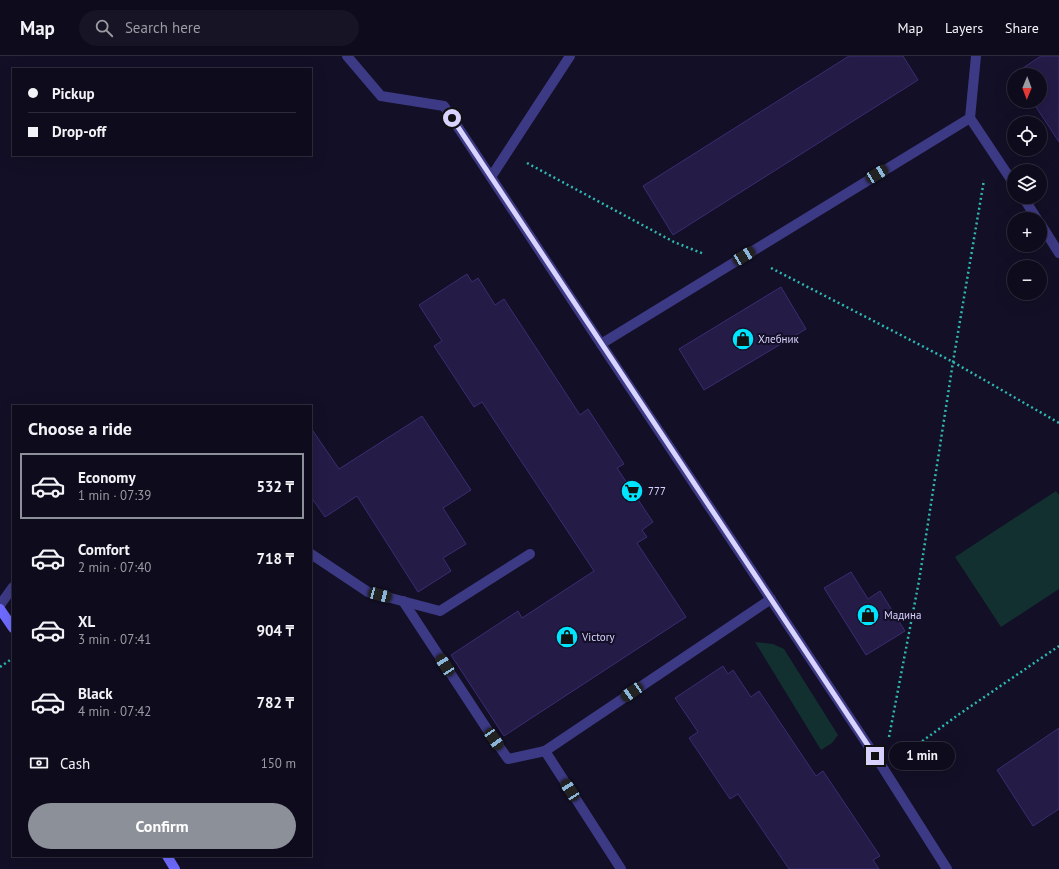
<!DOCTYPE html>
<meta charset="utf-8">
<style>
:root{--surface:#0e0b1c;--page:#171425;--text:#f1f3f6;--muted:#9b9ba3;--line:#2e2b3b;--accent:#8c9099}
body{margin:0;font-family:"PT Sans",sans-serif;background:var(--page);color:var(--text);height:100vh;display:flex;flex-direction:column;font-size:15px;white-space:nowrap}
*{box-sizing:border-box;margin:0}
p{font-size:13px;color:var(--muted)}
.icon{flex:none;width:22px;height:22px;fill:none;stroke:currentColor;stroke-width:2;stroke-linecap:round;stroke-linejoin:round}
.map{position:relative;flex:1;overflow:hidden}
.drawer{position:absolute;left:12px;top:349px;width:300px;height:452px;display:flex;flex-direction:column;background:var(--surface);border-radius:0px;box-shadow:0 4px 16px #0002,0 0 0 1px var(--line)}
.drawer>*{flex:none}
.top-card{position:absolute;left:12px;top:12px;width:300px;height:88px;border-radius:0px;box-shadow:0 4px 16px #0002,0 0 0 1px var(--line);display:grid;align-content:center;height:88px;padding:0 16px;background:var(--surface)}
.needle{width:26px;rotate:181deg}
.tools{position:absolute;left:1007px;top:12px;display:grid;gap:8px}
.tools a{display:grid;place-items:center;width:40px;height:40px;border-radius:50%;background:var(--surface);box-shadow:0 4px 16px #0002,0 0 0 1px var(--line);font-size:20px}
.end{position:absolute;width:18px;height:18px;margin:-9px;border:5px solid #d9d4ff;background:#111;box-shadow:0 0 0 2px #111}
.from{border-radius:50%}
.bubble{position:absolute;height:28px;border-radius:14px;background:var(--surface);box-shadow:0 4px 16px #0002,0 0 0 1px var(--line);font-size:13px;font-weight:700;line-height:28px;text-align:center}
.car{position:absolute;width:12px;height:24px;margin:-12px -6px;border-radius:5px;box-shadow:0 0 3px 1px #0007;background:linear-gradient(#222 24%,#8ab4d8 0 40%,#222 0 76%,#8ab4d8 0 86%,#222 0)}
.top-card b{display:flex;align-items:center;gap:14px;height:38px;font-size:15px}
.top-card b+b{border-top:1px solid var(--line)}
.top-card i{width:10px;height:10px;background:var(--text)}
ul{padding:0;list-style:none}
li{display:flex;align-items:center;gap:12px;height:66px;margin:0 8px 6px;padding:0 8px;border:2px solid transparent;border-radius:0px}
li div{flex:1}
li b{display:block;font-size:15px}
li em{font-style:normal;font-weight:700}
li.active{border-color:var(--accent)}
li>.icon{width:36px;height:36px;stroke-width:1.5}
h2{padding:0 16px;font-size:18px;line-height:48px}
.pay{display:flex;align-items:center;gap:10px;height:44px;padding:0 16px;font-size:15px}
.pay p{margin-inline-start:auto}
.action{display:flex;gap:8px;margin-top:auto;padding:8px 16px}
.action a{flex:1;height:46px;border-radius:24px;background:var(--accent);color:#fff;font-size:16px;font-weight:700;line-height:46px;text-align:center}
header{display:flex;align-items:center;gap:24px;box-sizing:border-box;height:56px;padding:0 20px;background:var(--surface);border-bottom:1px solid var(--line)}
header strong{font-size:19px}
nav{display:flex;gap:22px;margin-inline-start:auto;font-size:14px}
.search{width:280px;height:36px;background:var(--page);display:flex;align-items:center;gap:10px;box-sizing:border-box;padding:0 14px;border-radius:22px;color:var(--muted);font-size:15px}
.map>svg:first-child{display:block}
.green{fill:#12302f}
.building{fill:#241b47;stroke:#3b2d73}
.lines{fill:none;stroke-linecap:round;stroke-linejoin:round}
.path{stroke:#2fb8b0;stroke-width:2.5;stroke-dasharray:2 3;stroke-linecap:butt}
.lane{stroke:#3d3a85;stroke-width:10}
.street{stroke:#3d3a85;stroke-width:10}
.secondary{stroke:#6f6bff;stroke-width:10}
.route{stroke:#d9d4ff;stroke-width:5}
.labels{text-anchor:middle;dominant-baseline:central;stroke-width:4;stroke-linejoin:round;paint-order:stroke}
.poi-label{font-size:11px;fill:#d9d4ff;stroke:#130f26;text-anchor:start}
</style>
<header>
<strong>Map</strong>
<div class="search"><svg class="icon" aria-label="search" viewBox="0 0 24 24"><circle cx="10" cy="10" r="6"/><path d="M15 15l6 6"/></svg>Search here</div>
<nav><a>Map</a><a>Layers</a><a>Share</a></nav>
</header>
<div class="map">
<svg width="1059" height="813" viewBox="0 0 1059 813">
<rect width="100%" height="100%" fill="#130f26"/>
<g class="green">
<path d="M 1056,435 L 1059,439 L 1059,533 L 1001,571 L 955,501 Z"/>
<path d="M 755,586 L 773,588 L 784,593 L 838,679 L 832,687 L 821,694 Z"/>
</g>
<g class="building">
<path d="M 849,0 L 903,0 L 918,24 L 673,179 L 643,130 Z"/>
<path d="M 1041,0 L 1059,0 L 1059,86 L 1032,45 L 1040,45 L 1040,19 L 1015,19 L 1014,18 Z"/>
<path d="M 467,218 L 472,226 L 478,222 L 495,249 L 504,243 L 580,359 L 588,353 L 624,408 L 617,412 L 653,466 L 642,474 L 647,481 L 637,487 L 686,561 L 504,680 L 451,599 L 518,555 L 522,562 L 594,515 L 482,346 L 474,351 L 434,290 L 442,285 L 419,249 Z"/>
<path d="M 781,231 L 806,273 L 704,334 L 679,293 Z"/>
<path d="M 422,360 L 471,434 L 443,452 L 466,488 L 443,502 L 451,515 L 418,536 L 357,440 L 325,461 L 311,441 L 311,372 L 339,413 Z"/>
<path d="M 851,516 L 868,543 L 880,535 L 905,575 L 866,599 L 824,532 Z"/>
<path d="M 723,610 L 728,618 L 733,614 L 751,641 L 759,635 L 816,720 L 823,715 L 880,800 L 873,804 L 879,813 L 789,813 L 738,738 L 730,743 L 689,682 L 698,676 L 675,642 Z"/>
<path d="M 1059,672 L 1059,753 L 1033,770 L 997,714 Z"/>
</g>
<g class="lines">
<g class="path">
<path d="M 527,107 L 674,186 L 704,198"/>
<path d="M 771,212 L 953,306 L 1059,367"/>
<path d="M 0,611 L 13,602"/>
<path d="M 889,681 L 919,525 L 953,306 L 984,124"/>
<path d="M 902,700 L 958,659 L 1059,590"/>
</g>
<g class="lane">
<path d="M 491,121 L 570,0"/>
<path d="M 311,498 L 368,536 L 440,555 L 530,498"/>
<path d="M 403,545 L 487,673 L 508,703 L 545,695"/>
<path d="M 0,549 L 13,531"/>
<path d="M 621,813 L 545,695 L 771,543"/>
</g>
<g class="street">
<path d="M 347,0 L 381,40 L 444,50 L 601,288"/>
<path d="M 970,62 L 1014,128"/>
<path d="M 1023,141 L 1037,163"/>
<path d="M 1040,167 L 1059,197"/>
<path d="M 947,813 L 883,712 L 601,288 L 970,62 L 976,0"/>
</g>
<g class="secondary">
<path d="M 0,553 L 13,572"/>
<path d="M 167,800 L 175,813"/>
</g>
</g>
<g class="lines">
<path class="route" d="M 452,62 L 875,700"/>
</g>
<defs>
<g id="shop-disc" transform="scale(1.15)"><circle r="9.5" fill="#00e5ff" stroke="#130f26"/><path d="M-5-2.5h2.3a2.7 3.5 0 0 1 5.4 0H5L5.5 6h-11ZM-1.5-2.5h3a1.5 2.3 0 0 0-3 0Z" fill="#111"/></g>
<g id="supermarket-disc" transform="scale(1.15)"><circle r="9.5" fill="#00e5ff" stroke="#130f26"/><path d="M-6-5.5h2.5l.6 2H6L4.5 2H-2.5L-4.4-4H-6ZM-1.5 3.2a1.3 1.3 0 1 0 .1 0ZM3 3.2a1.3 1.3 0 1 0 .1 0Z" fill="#111"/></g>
</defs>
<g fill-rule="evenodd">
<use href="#shop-disc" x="743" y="283"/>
<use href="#supermarket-disc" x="632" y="435"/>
<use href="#shop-disc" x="868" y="559"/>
<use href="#shop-disc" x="567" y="581"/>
</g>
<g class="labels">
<g class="poi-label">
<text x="758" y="283">Хлебник</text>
<text x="648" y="435">777</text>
<text x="884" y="559">Мадина</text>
<text x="582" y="581">Victory</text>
</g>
</g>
</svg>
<div class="tools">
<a><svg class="needle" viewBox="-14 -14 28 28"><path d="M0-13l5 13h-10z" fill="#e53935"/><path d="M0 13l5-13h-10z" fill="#9b9ba3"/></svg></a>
<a><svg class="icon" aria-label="locate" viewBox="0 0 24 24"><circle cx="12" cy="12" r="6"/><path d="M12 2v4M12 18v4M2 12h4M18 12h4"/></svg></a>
<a><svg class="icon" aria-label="layers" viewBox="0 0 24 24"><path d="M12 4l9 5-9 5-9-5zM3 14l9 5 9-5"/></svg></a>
<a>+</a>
<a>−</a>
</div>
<i class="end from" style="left:452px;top:62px"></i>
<i class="end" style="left:875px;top:700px"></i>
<div class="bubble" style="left:889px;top:686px;width:66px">1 min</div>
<i class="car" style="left:877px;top:118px;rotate:59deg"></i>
<i class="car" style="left:744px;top:200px;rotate:58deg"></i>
<i class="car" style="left:380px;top:539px;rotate:105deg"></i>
<i class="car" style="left:445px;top:609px;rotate:327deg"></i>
<i class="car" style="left:632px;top:636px;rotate:236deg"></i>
<i class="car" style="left:494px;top:683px;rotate:145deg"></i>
<i class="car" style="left:570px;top:734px;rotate:327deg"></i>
<div class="top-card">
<b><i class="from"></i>Pickup</b>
<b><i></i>Drop-off</b>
</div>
<section class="drawer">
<h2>Choose a ride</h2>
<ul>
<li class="active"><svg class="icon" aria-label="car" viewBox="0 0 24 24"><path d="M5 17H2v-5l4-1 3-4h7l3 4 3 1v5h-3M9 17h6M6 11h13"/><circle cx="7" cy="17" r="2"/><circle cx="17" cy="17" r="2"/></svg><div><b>Economy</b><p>1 min · 07:39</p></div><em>532 ₸</em></li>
<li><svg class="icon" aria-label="car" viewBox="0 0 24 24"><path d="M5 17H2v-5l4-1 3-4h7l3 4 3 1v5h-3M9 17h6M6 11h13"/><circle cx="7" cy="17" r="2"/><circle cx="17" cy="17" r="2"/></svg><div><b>Comfort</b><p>2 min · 07:40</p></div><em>718 ₸</em></li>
<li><svg class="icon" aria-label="car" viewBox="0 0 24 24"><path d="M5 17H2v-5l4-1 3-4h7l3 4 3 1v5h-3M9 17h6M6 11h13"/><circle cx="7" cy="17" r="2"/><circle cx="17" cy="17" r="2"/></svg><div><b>XL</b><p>3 min · 07:41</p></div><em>904 ₸</em></li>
<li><svg class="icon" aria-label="car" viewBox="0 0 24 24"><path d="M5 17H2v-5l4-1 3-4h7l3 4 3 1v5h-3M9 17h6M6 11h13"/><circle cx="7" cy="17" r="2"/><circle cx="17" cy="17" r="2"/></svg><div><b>Black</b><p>4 min · 07:42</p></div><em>782 ₸</em></li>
</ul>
<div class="pay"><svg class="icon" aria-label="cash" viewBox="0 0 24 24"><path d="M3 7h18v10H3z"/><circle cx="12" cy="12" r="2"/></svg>Cash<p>150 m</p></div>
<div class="action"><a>Confirm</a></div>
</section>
</div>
